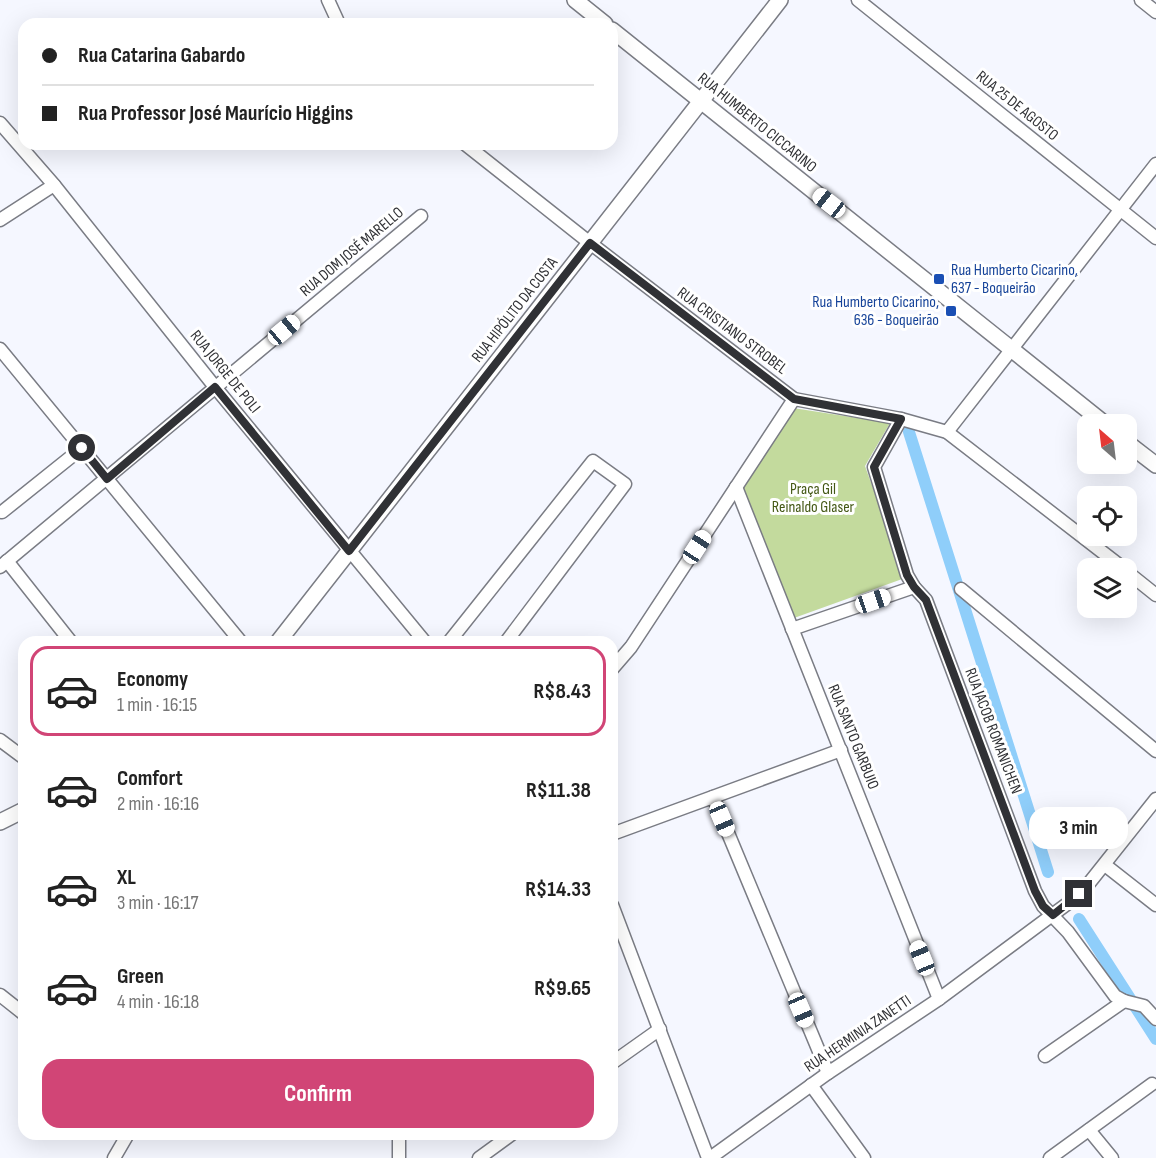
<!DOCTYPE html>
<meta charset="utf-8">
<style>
:root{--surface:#fff;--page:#f2f2f2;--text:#222;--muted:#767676;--line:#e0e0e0;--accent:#d14576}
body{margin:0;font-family:"Sofia Sans Condensed",sans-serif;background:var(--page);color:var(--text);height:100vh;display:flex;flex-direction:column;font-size:22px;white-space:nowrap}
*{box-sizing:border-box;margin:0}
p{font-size:20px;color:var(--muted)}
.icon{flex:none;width:33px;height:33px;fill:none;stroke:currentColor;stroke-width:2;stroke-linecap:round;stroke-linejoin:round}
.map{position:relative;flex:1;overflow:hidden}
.side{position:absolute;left:18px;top:636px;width:600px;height:504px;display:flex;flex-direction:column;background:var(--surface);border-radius:18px;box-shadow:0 6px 24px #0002}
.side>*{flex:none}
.guide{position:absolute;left:18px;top:18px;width:600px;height:132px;border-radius:18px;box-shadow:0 6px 24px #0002;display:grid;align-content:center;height:132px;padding:0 24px;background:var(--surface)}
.needle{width:39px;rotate:332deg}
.buttons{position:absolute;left:1077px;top:414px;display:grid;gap:12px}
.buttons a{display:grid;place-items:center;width:60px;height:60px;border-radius:12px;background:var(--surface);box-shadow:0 6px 24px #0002;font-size:30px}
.end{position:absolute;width:27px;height:27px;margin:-14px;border:8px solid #303135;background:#fff;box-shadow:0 0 0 3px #fff}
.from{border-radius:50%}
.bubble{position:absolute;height:42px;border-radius:18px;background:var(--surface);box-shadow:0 6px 24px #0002;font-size:20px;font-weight:700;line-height:42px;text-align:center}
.car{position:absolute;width:18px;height:36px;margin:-18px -9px;border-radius:8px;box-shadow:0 0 4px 2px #0007;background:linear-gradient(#fff 24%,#345 0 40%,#fff 0 76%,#345 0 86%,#fff 0)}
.guide b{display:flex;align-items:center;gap:21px;height:57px;font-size:22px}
.guide b+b{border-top:2px solid var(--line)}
.guide i{width:15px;height:15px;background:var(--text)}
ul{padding:10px 0 0;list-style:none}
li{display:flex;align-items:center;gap:18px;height:90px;margin:0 12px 9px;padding:0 12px;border:3px solid transparent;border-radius:18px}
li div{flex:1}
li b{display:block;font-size:22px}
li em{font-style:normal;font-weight:700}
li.active{border-color:var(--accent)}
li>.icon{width:54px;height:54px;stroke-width:1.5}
.action{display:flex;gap:12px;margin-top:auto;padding:12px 24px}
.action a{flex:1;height:69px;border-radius:18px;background:var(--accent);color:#fff;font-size:24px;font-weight:700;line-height:69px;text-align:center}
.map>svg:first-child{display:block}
.green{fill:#c3da9d}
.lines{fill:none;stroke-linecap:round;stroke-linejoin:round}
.canal{stroke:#8fcefa;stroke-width:12}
.minor-casing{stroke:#7a7c84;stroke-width:15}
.tertiary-casing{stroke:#7a7c84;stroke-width:18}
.minor{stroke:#fff;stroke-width:12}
.tertiary{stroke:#fff;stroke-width:15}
.route{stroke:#303135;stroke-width:8}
.transit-dot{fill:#1a4fb4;stroke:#fff;stroke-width:2}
.labels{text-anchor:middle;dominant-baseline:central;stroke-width:6;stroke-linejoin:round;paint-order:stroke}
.street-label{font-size:16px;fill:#303135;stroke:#fff}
.transit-label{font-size:16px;fill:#164399;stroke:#fff;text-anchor:start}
.park-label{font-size:16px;fill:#445815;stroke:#fff}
</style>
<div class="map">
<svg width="1156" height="1158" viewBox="0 0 1156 1158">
<rect width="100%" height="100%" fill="#f5f7ff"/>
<path class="green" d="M 793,408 L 890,423 L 865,466 L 905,578 L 794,618 L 743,488 Z"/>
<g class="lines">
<g class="canal">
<path d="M 909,432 L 1048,872"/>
<path d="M 1079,919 L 1156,1039"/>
</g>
<g class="minor-casing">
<g id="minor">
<path d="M 328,0 L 339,24"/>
<path d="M 858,0 L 1156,238"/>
<path d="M 1141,0 L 1156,12"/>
<path d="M 0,123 L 54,185 L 215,387 L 425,642"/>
<path d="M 465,144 L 590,243 L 794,399 L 901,419 L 947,432 L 1123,568"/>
<path d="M 0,220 L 54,185"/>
<path d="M 0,349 L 241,642"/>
<path d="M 901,419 L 874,467 L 907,575 L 914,587 L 926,600 L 1035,891 L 1043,906 L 1068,932 L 1115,996 L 1124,1001 L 1144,1006 L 1156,1019"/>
<path d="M 947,432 L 1156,164"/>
<path d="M 736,487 L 939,999"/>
<path d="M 2,512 L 82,448"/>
<path d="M 7,561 L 71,642"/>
<path d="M 0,567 L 421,216"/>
<path d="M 1126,571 L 1156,595"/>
<path d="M 961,589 L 1156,751"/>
<path d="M 792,629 L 914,587"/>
<path d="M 449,642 L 593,461 L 625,484 L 506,642"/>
<path d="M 612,669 L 631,647 L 794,399"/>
<path d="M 0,740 L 24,758"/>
<path d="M 713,797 L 828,1073"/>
<path d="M 612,834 L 841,750"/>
<path d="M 1105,865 L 1156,905"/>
<path d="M 612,905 L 708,1158"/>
<path d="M 0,995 L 24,1014"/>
<path d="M 1045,1056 L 1124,1001"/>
<path d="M 612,1063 L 660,1029"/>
<path d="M 811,1085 L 864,1158"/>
<path d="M 1089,1130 L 1112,1158"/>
<path d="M 114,1158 L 128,1134"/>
<path d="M 399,1158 L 399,1134"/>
<path d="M 479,1158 L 512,1134"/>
<path d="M 710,1158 L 828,1073 L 939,999 L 1067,904 L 1090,882 L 1156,799"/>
<path d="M 1050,1158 L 1152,1084"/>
</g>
</g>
<g class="tertiary-casing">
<g id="tertiary">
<path d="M 575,0 L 605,24"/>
<path d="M 612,30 L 1105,424"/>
<path d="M 1126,442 L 1156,465"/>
<path d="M 278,642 L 780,0"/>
<path d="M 0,822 L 24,810"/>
</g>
</g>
<use href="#minor" class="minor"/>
<use href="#tertiary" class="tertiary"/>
</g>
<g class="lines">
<path class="route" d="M 82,448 L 107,479 L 215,387 L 349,551 L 590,243 L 794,399 L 901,419 L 874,467 L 907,575 L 914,587 L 926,600 L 1035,891 L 1043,906 L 1053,915 L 1079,894"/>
</g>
<g class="transit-dot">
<rect x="933" y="273" width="12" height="12" rx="3"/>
<rect x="945" y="305" width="12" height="12" rx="3"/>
</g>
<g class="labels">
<g class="street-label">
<text transform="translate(1017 106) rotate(39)">RUA 25 DE AGOSTO</text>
<text transform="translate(757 123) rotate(39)">RUA HUMBERTO CICCARINO</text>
<text transform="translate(352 252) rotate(-40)">RUA DOM JOSÉ MARELLO</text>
<text transform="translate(515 310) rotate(-52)">RUA HIPÓLITO DA COSTA</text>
<text transform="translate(732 331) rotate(37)">RUA CRISTIANO STROBEL</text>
<text transform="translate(225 372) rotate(51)">RUA JORGE DE POLI</text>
<text transform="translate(993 731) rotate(69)">RUA JACOB ROMANICHEN</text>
<text transform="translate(853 737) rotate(68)">RUA SANTO GARBUIO</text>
<text transform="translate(858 1034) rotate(-34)">RUA HERMINIA ZANETTI</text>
</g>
<g class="transit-label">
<text x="951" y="270">Rua Humberto Cicarino,<tspan x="951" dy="18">637 - Boqueirão</tspan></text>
<text x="939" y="302" text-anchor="end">Rua Humberto Cicarino,<tspan x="939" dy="18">636 - Boqueirão</tspan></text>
</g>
<g class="park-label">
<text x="813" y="489">Praça Gil<tspan x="813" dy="18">Reinaldo Glaser</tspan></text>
</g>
</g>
</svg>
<div class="buttons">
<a><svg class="needle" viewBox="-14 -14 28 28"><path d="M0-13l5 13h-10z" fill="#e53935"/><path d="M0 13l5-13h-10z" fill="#767676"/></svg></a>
<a><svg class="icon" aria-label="locate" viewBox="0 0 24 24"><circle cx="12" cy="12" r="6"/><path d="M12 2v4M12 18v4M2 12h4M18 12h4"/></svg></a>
<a><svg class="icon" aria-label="layers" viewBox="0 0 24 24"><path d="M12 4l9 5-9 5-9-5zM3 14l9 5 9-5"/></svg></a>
</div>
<i class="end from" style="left:82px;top:448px"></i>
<i class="end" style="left:1079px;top:894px"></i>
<div class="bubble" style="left:1029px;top:807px;width:99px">3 min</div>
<i class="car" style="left:829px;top:203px;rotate:308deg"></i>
<i class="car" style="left:284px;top:330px;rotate:50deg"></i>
<i class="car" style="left:697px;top:547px;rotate:33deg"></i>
<i class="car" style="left:873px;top:601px;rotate:71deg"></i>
<i class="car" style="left:722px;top:819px;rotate:157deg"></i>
<i class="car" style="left:922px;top:958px;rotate:338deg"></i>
<i class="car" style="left:801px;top:1010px;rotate:157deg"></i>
<div class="guide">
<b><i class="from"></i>Rua Catarina Gabardo</b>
<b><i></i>Rua Professor José Maurício Higgins</b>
</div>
<section class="side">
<ul>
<li class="active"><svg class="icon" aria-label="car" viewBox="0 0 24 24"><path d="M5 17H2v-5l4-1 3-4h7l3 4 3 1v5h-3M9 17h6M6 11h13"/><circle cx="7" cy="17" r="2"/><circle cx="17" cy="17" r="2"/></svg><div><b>Economy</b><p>1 min · 16:15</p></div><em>R$8.43</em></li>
<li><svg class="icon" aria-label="car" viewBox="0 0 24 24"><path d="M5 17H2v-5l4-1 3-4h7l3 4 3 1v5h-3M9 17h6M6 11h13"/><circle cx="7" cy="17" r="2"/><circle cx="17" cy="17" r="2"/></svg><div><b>Comfort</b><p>2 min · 16:16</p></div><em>R$11.38</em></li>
<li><svg class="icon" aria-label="car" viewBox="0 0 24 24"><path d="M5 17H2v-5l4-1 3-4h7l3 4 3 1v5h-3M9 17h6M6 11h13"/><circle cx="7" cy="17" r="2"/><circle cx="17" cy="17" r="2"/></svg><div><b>XL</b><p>3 min · 16:17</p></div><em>R$14.33</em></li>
<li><svg class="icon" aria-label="car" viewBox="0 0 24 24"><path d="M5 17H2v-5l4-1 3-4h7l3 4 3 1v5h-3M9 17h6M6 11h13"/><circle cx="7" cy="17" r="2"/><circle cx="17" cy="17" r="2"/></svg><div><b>Green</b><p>4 min · 16:18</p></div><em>R$9.65</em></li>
</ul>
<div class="action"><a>Confirm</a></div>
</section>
</div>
